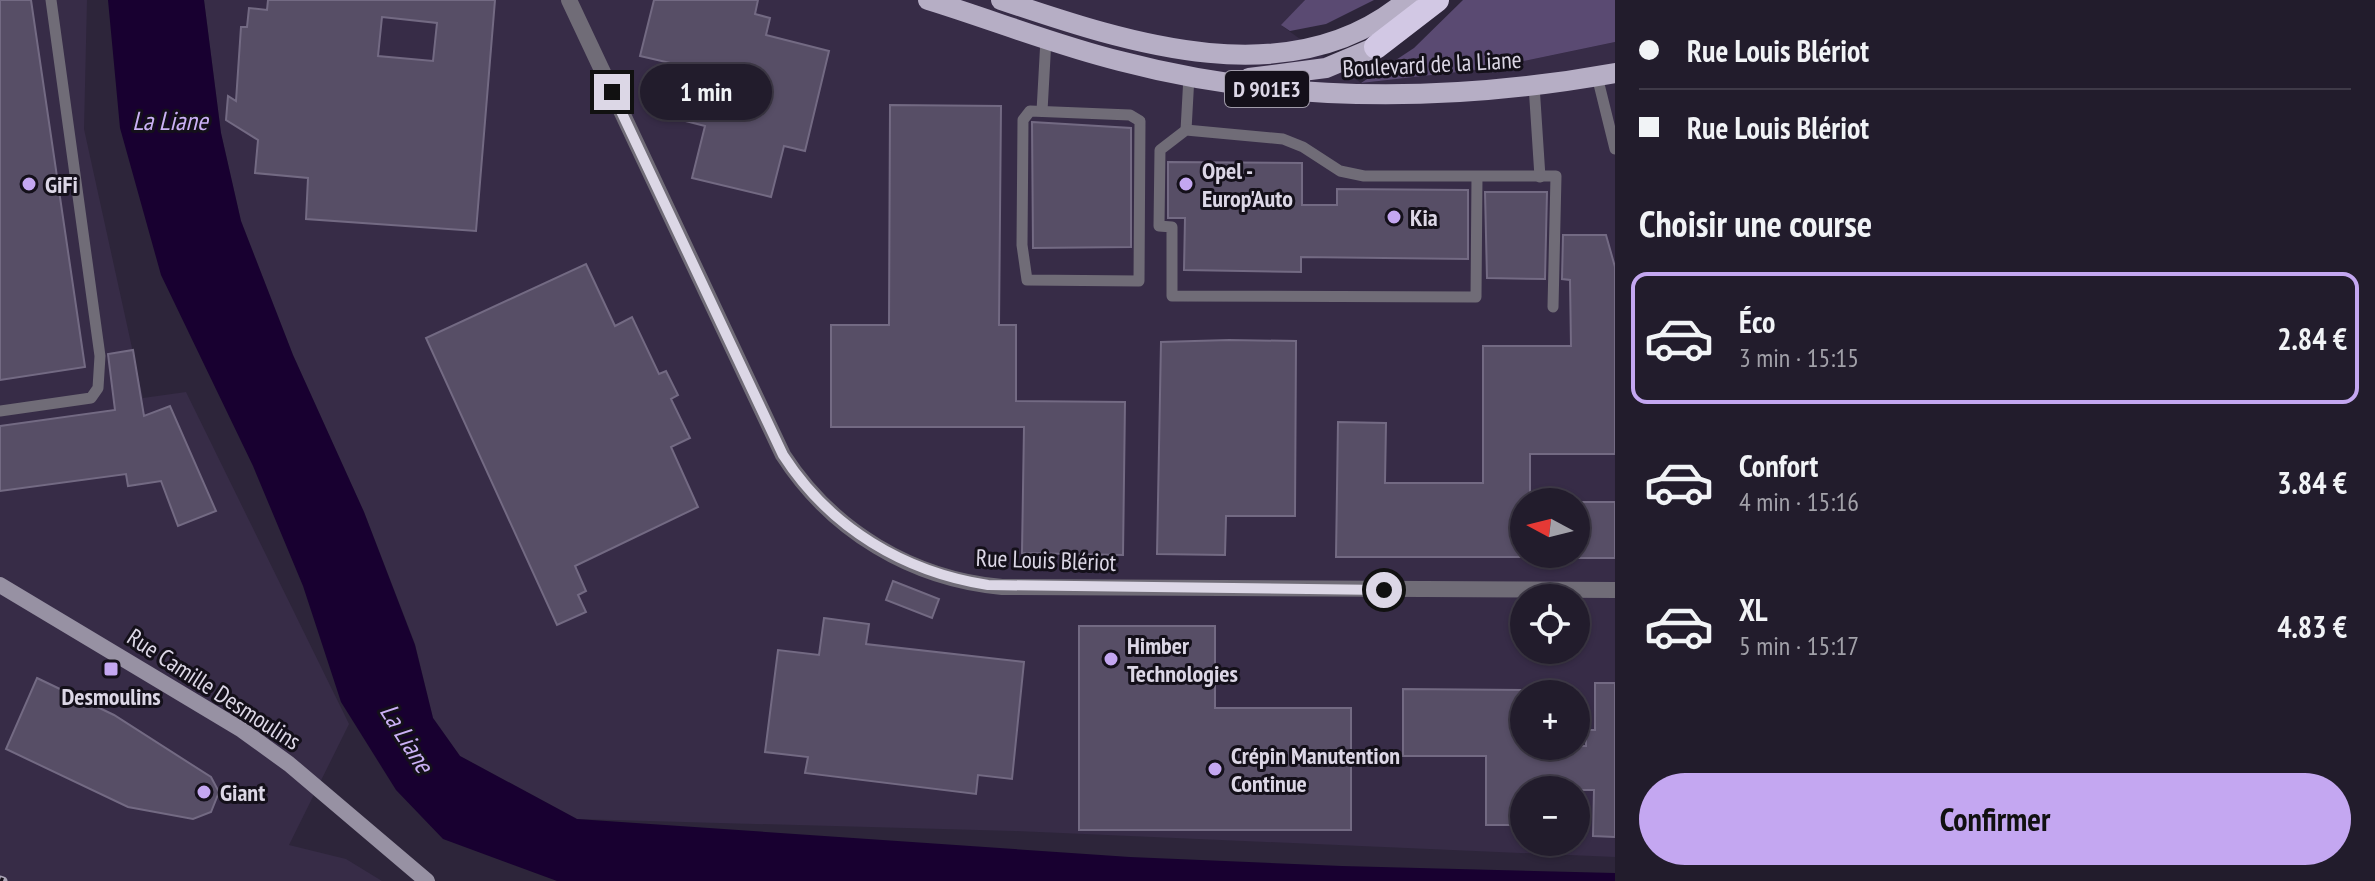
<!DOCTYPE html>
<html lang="fr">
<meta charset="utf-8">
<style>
:root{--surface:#221c2c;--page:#2a2534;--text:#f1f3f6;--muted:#a2a1a9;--line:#3f3a48;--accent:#c4a7f1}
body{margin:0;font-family:"PT Sans Narrow",sans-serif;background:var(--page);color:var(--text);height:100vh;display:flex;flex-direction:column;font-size:30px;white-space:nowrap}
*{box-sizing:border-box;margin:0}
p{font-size:26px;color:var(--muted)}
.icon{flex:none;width:44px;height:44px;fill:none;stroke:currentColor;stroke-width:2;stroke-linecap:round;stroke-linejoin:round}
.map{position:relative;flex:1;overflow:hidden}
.panel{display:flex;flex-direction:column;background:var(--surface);width:760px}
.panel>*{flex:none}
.banner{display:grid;align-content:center;height:176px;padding:0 24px;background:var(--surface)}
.needle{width:52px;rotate:277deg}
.controls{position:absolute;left:1510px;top:488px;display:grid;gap:16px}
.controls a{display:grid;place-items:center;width:80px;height:80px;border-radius:50%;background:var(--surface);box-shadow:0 2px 6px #0004,0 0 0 2px var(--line);font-size:40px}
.end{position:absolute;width:36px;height:36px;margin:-18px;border:10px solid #dcd7e6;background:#111;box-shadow:0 0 0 4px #111}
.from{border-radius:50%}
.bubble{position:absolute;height:56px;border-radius:28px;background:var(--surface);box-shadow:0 2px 6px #0004,0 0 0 2px var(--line);font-size:26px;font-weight:700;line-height:56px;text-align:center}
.banner b{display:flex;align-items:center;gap:28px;height:76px;font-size:30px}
.banner b+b{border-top:2px solid var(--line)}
.banner i{width:20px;height:20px;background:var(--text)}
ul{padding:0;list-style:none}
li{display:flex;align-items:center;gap:24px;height:132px;margin:0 16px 12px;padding:0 8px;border:4px solid transparent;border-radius:16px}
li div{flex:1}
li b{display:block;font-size:30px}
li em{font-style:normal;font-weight:700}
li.on{border-color:var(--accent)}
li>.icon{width:72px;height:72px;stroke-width:1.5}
h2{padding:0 24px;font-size:36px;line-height:96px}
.button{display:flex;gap:16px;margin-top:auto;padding:16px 24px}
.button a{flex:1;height:92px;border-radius:48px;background:var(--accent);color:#111;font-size:32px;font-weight:700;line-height:92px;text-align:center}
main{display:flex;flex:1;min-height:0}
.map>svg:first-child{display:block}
.built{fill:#372c47;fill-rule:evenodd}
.green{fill:#5a4a72}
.water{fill:#180030}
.building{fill:#574e66;stroke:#736a83;stroke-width:2;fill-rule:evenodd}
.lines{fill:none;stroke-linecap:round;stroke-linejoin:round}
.lane{stroke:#706c77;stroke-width:11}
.street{stroke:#706c77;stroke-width:16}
.secondary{stroke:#9791a3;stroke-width:16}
.primary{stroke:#b6aec5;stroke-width:20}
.highway{stroke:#d2c8e4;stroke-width:24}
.rail-casing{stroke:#a9a3b4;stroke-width:9}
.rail{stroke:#14101a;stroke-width:6;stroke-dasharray:18;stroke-linecap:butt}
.route{stroke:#dcd7e6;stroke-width:10}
.poi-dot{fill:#c4a7f1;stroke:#14101a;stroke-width:3}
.labels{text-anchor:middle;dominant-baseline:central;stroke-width:6;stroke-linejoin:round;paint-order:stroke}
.shield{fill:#14101a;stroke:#a09ba9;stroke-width:2}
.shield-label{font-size:22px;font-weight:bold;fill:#dcd7e6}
.street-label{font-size:24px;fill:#dcd7e6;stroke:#14101a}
.poi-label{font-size:24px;font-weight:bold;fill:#dcd7e6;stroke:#14101a;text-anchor:start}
.water-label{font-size:26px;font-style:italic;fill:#cbb1f5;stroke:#14101a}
</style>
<main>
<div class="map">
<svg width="1615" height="881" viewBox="0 0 1615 881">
<rect width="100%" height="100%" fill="#2d253a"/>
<g class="built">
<path d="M 0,0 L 87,0 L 84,129 L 143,398 L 186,392 L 349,724 L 289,845 L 346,859 L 382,881 L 0,881 Z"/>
<path d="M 204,0 L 1305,0 L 1282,26 L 1361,83 L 1485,69 L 1615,42 L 1615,857 L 1014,831 L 577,819 L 460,756 L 433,718 L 415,644 L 364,512 L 293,355 L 241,221 L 221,133 ZM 1524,502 L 1576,502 L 1576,554 L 1524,554 ZM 1524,598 L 1576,598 L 1576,650 L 1524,650 ZM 1524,694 L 1576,694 L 1576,746 L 1524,746 ZM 1524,790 L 1576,790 L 1576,842 L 1524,842 Z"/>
</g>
<g class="green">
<path d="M 1305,0 L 1374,0 L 1326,24 L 1290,31 L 1281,25 Z"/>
<path d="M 1463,0 L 1615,0 L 1615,42 L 1485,69 L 1361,83 L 1414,48 Z"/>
</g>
<path class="water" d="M 108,0 L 204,0 L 221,133 L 241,221 L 293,355 L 364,512 L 415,645 L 433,718 L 460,756 L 577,819 L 1130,857 L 1342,866 L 1615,873 L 1615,881 L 557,881 L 443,839 L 396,790 L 341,702 L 303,586 L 253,466 L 161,275 L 120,128 Z"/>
<g class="building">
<path d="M 0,0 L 31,0 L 85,367 L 0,380 Z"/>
<path d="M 268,0 L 495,0 L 476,231 L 306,219 L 308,178 L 255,173 L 258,140 L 226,120 L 228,96 L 236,101 L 241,27 L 247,27 L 249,8 L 267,10 ZM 382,17 L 437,23 L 433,61 L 378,56 Z"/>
<path d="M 654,0 L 758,0 L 755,14 L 770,18 L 766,35 L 829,51 L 805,151 L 784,146 L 771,197 L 692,178 L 705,126 L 666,116 L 679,65 L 640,56 Z"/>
<path d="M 890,105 L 1001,106 L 999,325 L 1016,325 L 1016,401 L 1125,402 L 1123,555 L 1022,553 L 1024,427 L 831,427 L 831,325 L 889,325 Z"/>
<path d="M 1032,122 L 1131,128 L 1131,247 L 1033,248 Z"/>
<path d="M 1168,162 L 1302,163 L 1302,205 L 1337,205 L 1337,189 L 1468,190 L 1468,259 L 1301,257 L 1301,272 L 1184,270 L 1185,218 L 1168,218 Z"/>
<path d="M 1485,192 L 1547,192 L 1545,279 L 1487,278 Z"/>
<path d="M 1563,235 L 1606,235 L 1615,267 L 1615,454 L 1530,454 L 1530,502 L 1524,502 L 1524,557 L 1336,557 L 1338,422 L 1386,423 L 1385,483 L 1483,483 L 1483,346 L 1571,346 L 1570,280 L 1562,279 Z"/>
<path d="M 586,264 L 615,326 L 632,317 L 659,374 L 666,371 L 678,395 L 671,399 L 690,438 L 671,447 L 698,507 L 575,566 L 586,591 L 578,595 L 586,612 L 557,625 L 426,338 Z"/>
<path d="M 1229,340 L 1296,341 L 1295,516 L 1226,516 L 1225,555 L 1157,554 L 1161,342 Z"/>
<path d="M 133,350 L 144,416 L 170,406 L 216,511 L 178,526 L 161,481 L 128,486 L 126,474 L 0,491 L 0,426 L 115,410 L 108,354 Z"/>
<rect x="1576" y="502" width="39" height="56"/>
<path d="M 893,581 L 939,599 L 932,618 L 886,600 Z"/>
<path d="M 824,618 L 869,624 L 866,644 L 1024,662 L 1012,779 L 978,775 L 976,794 L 805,773 L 808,757 L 765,752 L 778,650 L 819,655 Z"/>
<path d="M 1079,626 L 1215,626 L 1215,708 L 1351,708 L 1351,830 L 1079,830 Z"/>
<path d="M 37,678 L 114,715 L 211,777 L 219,792 L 211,812 L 193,819 L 128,807 L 6,749 Z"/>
<path d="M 1595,683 L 1615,683 L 1615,837 L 1593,836 L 1594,790 L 1524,790 L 1524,825 L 1486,825 L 1486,756 L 1403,756 L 1403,689 L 1524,690 L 1524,746 L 1586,746 L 1586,730 L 1595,730 Z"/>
</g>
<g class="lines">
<g class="lane">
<path d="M 1597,76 L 1615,149"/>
<path d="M 1534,85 L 1540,177"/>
<path d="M 1030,111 L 1130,115 L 1140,121 L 1139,281 L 1027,280 L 1022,245 L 1023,120 Z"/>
<path d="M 1042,111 L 1046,39"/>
<path d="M 1186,130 L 1189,76"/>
<path d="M 1477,177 L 1476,297 L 1172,296 L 1172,227 L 1159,226 L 1160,150 L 1186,130 L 1283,139 L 1303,147 L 1340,171 L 1364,176 L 1556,176 L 1553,307"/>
<path d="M 0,411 L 91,398 L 98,388 L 100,356 L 51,0"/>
</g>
<path class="street" d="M 569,0 L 783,455 C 832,531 912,579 1002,587 L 1615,590"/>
<path class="secondary" d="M 0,585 L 242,730 L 289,764 L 427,881"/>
<g class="primary">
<path d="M 928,0 C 993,20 1055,45 1120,61 C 1284,104 1449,103 1615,73"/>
<path d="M 1001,0 C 1128,43 1292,98 1407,0"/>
<path d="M 1249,78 L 1326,68 L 1376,47"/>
</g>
<path class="highway" d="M 1376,47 L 1437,0"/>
<g class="rail-casing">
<path id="rail" d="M 0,880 L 3,881"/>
</g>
<use href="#rail" class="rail"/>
</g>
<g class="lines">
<path class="route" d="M 612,92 L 783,455 C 830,528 904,572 988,585 L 1384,590"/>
</g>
<g class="poi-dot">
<circle cx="29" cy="184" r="8"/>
<circle cx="1186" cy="184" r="8"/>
<circle cx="1394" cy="217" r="8"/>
<circle cx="1111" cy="659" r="8"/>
<rect x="103" y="661" width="16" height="16" rx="4"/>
<circle cx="1215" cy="769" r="8"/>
<circle cx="204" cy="792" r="8"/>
</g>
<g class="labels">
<rect class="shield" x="1225" y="71" width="84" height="36" rx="6"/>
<g class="shield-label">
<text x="1267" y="89">D 901E3</text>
</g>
<g class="street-label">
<text transform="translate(1432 64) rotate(-3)">Boulevard de la Liane</text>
<text transform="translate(1046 560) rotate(2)">Rue Louis Blériot</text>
<text transform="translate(214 689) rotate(33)">Rue Camille Desmoulins</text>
</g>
<g class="poi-label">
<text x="1202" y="170">Opel -<tspan x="1202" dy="28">Europ'Auto</tspan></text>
<text x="45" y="184">GiFi</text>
<text x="1410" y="217">Kia</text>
<text x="1127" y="645">Himber<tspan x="1127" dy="28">Technologies</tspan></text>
<text x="111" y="696" text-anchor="middle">Desmoulins</text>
<text x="1231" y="755">Crépin Manutention<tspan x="1231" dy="28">Continue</tspan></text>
<text x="220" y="792">Giant</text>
</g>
<g class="water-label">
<text x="170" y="120">La Liane</text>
<text transform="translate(407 738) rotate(58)">La Liane</text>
</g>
</g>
</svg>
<div class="controls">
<a><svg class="needle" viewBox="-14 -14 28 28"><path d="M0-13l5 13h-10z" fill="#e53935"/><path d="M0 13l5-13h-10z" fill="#a2a1a9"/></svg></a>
<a><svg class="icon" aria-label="locate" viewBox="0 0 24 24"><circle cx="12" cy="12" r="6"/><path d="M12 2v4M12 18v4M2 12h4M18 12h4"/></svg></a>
<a>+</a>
<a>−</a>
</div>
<i class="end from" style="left:1384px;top:590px"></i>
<i class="end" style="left:612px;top:92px"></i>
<div class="bubble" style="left:640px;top:64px;width:132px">1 min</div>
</div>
<section class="panel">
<div class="banner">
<b><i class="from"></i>Rue Louis Blériot</b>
<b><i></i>Rue Louis Blériot</b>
</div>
<h2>Choisir une course</h2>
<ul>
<li class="on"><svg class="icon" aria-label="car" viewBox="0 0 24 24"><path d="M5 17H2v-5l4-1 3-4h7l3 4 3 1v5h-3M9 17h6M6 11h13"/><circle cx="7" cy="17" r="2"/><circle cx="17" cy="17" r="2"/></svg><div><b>Éco</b><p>3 min · 15:15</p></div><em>2.84 €</em></li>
<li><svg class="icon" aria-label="car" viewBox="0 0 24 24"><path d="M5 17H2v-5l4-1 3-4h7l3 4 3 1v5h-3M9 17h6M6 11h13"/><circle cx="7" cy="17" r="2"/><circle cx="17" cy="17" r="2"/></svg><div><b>Confort</b><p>4 min · 15:16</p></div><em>3.84 €</em></li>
<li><svg class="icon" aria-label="car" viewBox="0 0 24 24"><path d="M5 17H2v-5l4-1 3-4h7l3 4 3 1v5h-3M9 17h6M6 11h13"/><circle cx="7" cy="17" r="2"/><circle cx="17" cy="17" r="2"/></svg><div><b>XL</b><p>5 min · 15:17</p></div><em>4.83 €</em></li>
</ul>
<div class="button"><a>Confirmer</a></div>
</section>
</main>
